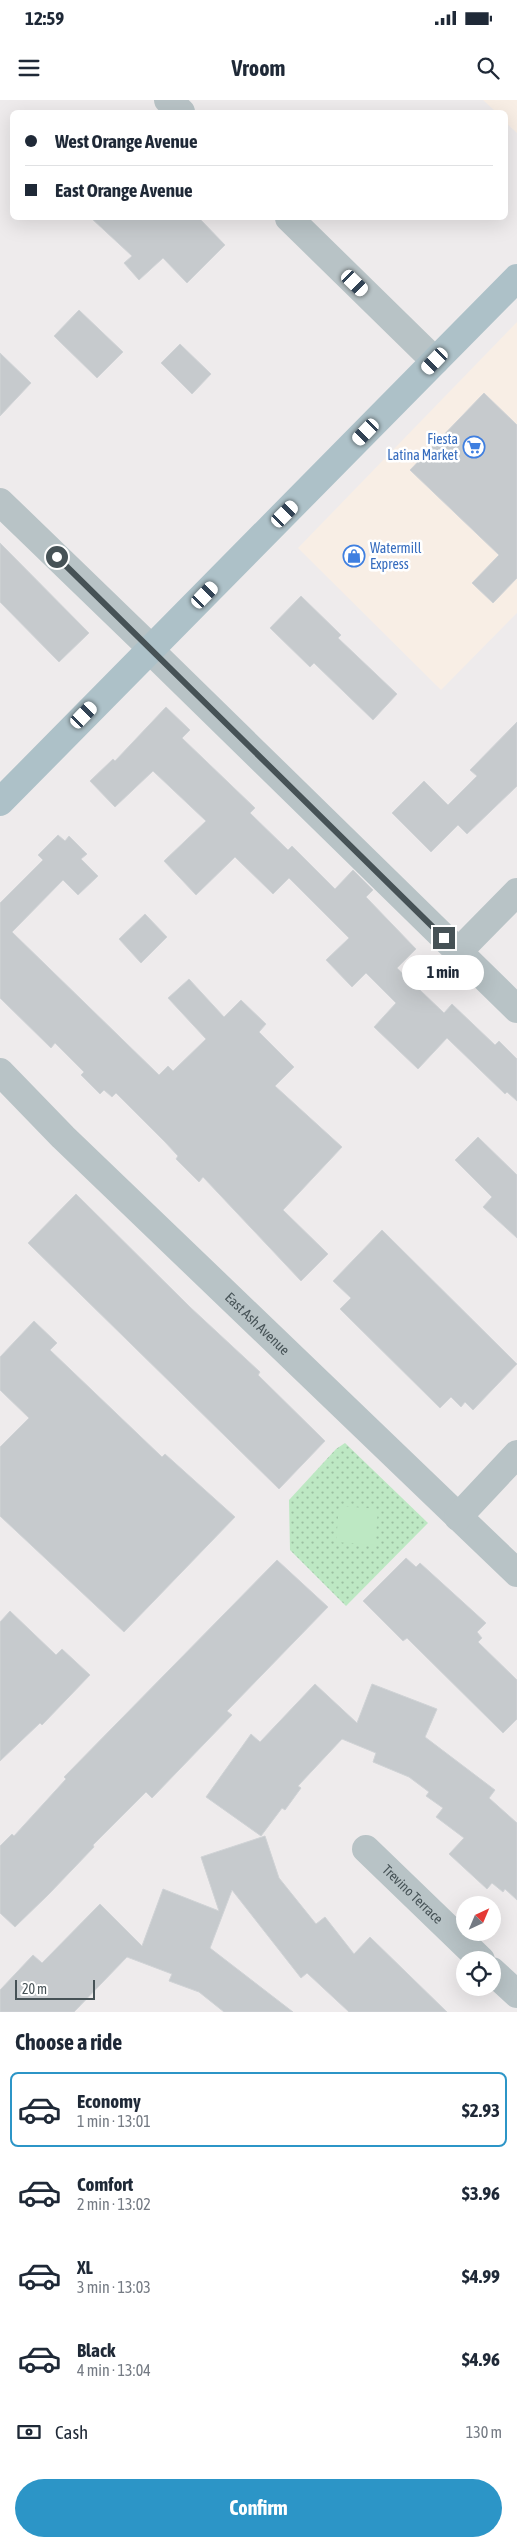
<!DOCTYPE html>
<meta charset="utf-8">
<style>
:root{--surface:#fff;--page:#f2f2f3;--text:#1f2937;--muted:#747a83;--line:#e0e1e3;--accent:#2c95c7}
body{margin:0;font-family:"Asap Condensed",sans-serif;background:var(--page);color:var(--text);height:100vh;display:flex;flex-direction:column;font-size:19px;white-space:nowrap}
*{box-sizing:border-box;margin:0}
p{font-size:16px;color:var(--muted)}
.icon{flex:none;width:28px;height:28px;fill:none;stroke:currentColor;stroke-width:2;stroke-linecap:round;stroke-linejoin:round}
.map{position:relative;height:1912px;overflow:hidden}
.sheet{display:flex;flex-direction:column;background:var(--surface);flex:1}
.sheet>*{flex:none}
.top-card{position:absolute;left:10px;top:10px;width:498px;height:110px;border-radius:8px;box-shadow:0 5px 20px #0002;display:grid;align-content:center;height:110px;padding:0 15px;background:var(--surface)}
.needle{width:32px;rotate:44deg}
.tools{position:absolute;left:456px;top:1796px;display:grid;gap:10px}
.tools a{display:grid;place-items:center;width:45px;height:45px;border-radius:50%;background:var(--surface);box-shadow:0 5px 20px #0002;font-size:25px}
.scale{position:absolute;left:15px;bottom:12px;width:80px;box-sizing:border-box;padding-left:5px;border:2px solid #465256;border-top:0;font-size:14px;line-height:18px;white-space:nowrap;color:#465256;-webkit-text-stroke:4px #fff;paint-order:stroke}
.end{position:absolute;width:22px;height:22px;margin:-11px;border:6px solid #465256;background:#fff;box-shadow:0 0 0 2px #fff}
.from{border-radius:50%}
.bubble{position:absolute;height:35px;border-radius:18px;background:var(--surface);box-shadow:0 5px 20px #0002;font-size:16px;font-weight:700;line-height:35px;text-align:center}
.car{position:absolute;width:15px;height:30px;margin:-15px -8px;border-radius:6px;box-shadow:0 0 4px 1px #0007;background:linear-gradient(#fff 24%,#345 0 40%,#fff 0 76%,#345 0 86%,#fff 0)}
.top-card b{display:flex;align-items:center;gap:18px;height:48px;font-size:19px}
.top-card b+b{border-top:1px solid var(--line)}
.top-card i{width:12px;height:12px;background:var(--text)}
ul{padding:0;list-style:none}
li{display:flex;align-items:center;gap:15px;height:75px;margin:0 10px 8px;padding:0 5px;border:2px solid transparent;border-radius:8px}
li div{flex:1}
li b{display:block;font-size:19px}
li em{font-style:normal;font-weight:700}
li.active{border-color:var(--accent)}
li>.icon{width:45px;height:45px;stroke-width:1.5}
h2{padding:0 15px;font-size:22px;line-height:60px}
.pay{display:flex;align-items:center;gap:12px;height:55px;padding:0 15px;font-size:19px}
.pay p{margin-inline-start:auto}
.cta{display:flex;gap:10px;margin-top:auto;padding:10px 15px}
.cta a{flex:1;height:58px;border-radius:30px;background:var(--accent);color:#fff;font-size:20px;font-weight:700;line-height:58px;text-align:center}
.status{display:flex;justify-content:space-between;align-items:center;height:35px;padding:0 25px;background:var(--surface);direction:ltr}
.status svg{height:14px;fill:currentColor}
header{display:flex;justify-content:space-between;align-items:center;height:65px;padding:0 15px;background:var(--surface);font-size:22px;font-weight:700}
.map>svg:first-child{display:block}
.commercial{fill:#f8eee5}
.grass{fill:url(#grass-dots)}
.green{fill:#bde8c3}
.building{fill:#c6cacd;stroke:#d0d3d6}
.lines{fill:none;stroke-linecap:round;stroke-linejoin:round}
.minor{stroke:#b8c3c6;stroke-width:28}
.major{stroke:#adc1c8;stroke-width:28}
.route{stroke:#465256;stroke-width:6}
.labels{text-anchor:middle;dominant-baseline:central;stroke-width:5;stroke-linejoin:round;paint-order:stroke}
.shop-label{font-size:14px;fill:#366cbe;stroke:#fff;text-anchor:end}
.street-label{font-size:14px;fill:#465256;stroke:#fff}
</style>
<div class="status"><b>12:59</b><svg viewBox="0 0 49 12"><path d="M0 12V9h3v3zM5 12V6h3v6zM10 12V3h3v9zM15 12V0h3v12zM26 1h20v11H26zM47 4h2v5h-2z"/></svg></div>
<header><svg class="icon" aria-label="menu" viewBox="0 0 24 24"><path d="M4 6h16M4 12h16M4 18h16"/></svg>Vroom<svg class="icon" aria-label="search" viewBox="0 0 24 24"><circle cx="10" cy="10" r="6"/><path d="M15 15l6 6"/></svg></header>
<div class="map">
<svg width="517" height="1912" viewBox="0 0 517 1912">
<defs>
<pattern id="grass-dots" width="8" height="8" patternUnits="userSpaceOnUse" patternTransform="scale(1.25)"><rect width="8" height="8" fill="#bde8c3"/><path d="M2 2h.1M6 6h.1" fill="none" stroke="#9bbfa1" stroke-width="1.8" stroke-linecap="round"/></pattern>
</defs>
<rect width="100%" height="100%" fill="#eeebec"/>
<g class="commercial">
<path d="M 483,0 L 517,0 L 517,33 L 505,22 L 505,12 L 496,12 Z"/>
<path d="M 517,222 L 517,513 L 441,590 L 298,448 Z"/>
</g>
<path class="grass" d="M 345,1343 L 428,1423 L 346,1506 L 290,1450 L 289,1400 L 336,1349 Z"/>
<path class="green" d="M 339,1406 L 378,1409 L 375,1445 L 336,1442 Z"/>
<g class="building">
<path d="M 91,118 L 199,118 L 225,145 L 187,183 L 163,158 L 139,180 L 124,163 L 132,156 Z"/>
<path d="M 79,210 L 123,252 L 97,278 L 54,236 Z"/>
<path d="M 180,244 L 211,274 L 192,294 L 161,263 Z"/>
<path d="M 0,253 L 31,283 L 0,316 Z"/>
<path d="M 484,293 L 517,325 L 517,478 L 493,503 L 472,483 L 499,455 L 410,370 Z"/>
<path d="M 0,443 L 89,533 L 59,562 L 0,502 Z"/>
<path d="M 301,496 L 341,535 L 338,538 L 397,594 L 373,620 L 314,563 L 310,567 L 270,528 Z"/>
<path d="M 166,607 L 190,630 L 182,638 L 255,708 L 250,713 L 288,750 L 292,746 L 335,789 L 353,770 L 373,790 L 366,797 L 416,849 L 397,868 L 444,913 L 452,904 L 495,945 L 499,941 L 517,959 L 517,1001 L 507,992 L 505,994 L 447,938 L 418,969 L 374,927 L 396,903 L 366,873 L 352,887 L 326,860 L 349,838 L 289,778 L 273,794 L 235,757 L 196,795 L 164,761 L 206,721 L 153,671 L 115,707 L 90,681 L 113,659 L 115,661 Z"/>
<path d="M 517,622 L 517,686 L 467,734 L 458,725 L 431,752 L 392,713 L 424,681 L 448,705 L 477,676 L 470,670 Z"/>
<path d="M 58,735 L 65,741 L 69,736 L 87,754 L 81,759 L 98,776 L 78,795 L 63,780 L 12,832 L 159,975 L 168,966 L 173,971 L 206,939 L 168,898 L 189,879 L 224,917 L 241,900 L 266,924 L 259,932 L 294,967 L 275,986 L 342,1047 L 283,1110 L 328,1154 L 301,1181 L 203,1077 L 199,1082 L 176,1059 L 178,1056 L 165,1042 L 116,993 L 112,997 L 104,990 L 100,994 L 81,975 L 84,972 L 55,943 L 51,948 L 0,898 L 0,803 L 43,760 L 38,755 Z"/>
<path d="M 145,814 L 167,837 L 141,863 L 119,839 Z"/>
<path d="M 478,1037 L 517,1075 L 517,1138 L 483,1107 L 492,1097 L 455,1060 Z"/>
<path d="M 76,1094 L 190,1207 L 260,1272 L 258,1275 L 325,1341 L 279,1389 L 28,1143 Z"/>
<path d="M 382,1130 L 517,1264 L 473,1310 L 465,1302 L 461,1307 L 451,1297 L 440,1308 L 340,1209 L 351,1198 L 333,1181 Z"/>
<path d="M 34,1221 L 57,1243 L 50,1250 L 162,1357 L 165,1354 L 235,1417 L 124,1532 L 0,1416 L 0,1347 L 29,1318 L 0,1290 L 0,1257 Z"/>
<path d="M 406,1458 L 416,1467 L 420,1463 L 486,1523 L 477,1532 L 482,1538 L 478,1542 L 517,1580 L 517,1619 L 503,1633 L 407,1538 L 403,1541 L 363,1501 Z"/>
<path d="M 277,1460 L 328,1507 L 227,1611 L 232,1615 L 152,1698 L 146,1692 L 93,1745 L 94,1747 L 49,1794 L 15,1827 L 0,1813 L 0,1746 L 12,1734 L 14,1736 L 66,1679 L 64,1677 Z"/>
<path d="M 10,1511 L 56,1555 L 62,1549 L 90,1575 L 42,1625 L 40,1623 L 0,1661 L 0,1522 Z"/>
<path d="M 315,1584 L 357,1623 L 372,1584 L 437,1609 L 425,1637 L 495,1690 L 489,1698 L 517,1723 L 517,1800 L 505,1789 L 503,1792 L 492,1783 L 487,1789 L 449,1754 L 464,1738 L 436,1717 L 443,1708 L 426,1696 L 429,1692 L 409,1677 L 373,1662 L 376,1653 L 342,1639 L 298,1686 L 301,1688 L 285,1710 L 282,1708 L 261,1736 L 206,1697 L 251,1634 L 260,1642 Z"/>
<path d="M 265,1736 L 279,1778 L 316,1824 L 325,1817 L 354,1854 L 370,1837 L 447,1912 L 349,1912 L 307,1873 L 301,1878 L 232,1790 L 210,1848 L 293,1912 L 224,1912 L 199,1892 L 169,1881 L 172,1874 L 127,1857 L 74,1912 L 0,1912 L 0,1890 L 33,1855 L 42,1863 L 100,1804 L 142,1846 L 163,1789 L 219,1811 L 201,1757 Z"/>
</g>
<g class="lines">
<g class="minor">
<path d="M 168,0 L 181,12"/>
<path d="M 289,118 L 435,261"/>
<path d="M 0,402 L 152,549"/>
<path d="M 149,549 L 517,909"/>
<path d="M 458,852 L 517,792"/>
<path id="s1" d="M 0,972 L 63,1037 L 517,1473"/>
<path d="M 458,1417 L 517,1354"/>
<path id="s2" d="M 366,1749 L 481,1860"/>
<path d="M 492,1871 L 517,1894"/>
</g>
<path class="major" d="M 0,702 L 517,178"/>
</g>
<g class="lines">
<path class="route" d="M 57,457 L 444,838"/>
</g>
<defs>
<g id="supermarket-ring" transform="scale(1.125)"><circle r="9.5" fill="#fff" stroke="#3f7fe0" stroke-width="1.5"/><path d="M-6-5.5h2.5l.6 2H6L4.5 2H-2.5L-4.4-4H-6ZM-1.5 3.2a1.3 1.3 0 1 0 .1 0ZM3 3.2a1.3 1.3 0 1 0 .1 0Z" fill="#3f7fe0"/></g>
<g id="shop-ring" transform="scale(1.125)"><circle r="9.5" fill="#fff" stroke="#3f7fe0" stroke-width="1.5"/><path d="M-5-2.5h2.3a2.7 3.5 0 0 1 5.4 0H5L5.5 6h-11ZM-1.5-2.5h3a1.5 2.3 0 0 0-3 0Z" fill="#3f7fe0"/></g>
</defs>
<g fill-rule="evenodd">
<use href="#supermarket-ring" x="474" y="347"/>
<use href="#shop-ring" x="354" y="456"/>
</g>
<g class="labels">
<g class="shop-label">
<text x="458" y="339">Fiesta<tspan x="458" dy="16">Latina Market</tspan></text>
<text x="370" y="448" text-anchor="start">Watermill<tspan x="370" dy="16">Express</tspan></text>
</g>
<g class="street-label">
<text stroke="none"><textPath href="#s1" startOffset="360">East Ash Avenue</textPath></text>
<text stroke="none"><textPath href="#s2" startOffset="65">Trevino Terrace</textPath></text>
</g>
</g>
</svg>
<div class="tools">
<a><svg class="needle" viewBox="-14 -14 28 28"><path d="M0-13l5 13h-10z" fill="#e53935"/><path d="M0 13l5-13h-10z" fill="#747a83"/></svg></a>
<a><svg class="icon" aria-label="locate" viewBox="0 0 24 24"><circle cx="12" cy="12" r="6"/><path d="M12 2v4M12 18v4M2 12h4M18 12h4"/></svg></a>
</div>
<div class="scale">20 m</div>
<i class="end from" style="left:57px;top:457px"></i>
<i class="end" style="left:444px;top:838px"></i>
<div class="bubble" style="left:402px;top:855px;width:82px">1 min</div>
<i class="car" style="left:355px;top:183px;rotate:134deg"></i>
<i class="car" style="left:435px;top:261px;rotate:224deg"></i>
<i class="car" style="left:366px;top:332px;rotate:224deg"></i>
<i class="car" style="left:285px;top:414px;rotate:45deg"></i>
<i class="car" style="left:205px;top:495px;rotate:44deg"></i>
<i class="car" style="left:84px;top:615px;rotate:44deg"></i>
<div class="top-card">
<b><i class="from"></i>West Orange Avenue</b>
<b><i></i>East Orange Avenue</b>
</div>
</div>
<section class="sheet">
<h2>Choose a ride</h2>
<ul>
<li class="active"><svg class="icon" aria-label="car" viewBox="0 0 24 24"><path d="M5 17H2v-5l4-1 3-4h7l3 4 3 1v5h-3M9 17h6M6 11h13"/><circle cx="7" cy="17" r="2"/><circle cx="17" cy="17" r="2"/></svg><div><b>Economy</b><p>1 min · 13:01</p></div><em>$2.93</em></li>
<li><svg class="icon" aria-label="car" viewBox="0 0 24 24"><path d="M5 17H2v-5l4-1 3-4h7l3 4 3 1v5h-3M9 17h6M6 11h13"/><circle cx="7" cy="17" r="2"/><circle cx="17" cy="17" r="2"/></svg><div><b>Comfort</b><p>2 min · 13:02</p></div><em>$3.96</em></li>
<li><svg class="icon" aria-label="car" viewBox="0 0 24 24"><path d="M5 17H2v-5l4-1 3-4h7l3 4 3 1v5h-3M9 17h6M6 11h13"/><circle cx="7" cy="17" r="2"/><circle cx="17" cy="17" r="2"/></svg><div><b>XL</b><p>3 min · 13:03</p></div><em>$4.99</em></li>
<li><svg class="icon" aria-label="car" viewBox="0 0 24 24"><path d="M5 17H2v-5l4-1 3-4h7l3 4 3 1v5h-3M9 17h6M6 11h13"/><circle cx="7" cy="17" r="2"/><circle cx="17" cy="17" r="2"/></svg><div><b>Black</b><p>4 min · 13:04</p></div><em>$4.96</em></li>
</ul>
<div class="pay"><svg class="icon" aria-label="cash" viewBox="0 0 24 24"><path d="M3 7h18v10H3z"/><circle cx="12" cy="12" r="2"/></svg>Cash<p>130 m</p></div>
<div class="cta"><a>Confirm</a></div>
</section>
